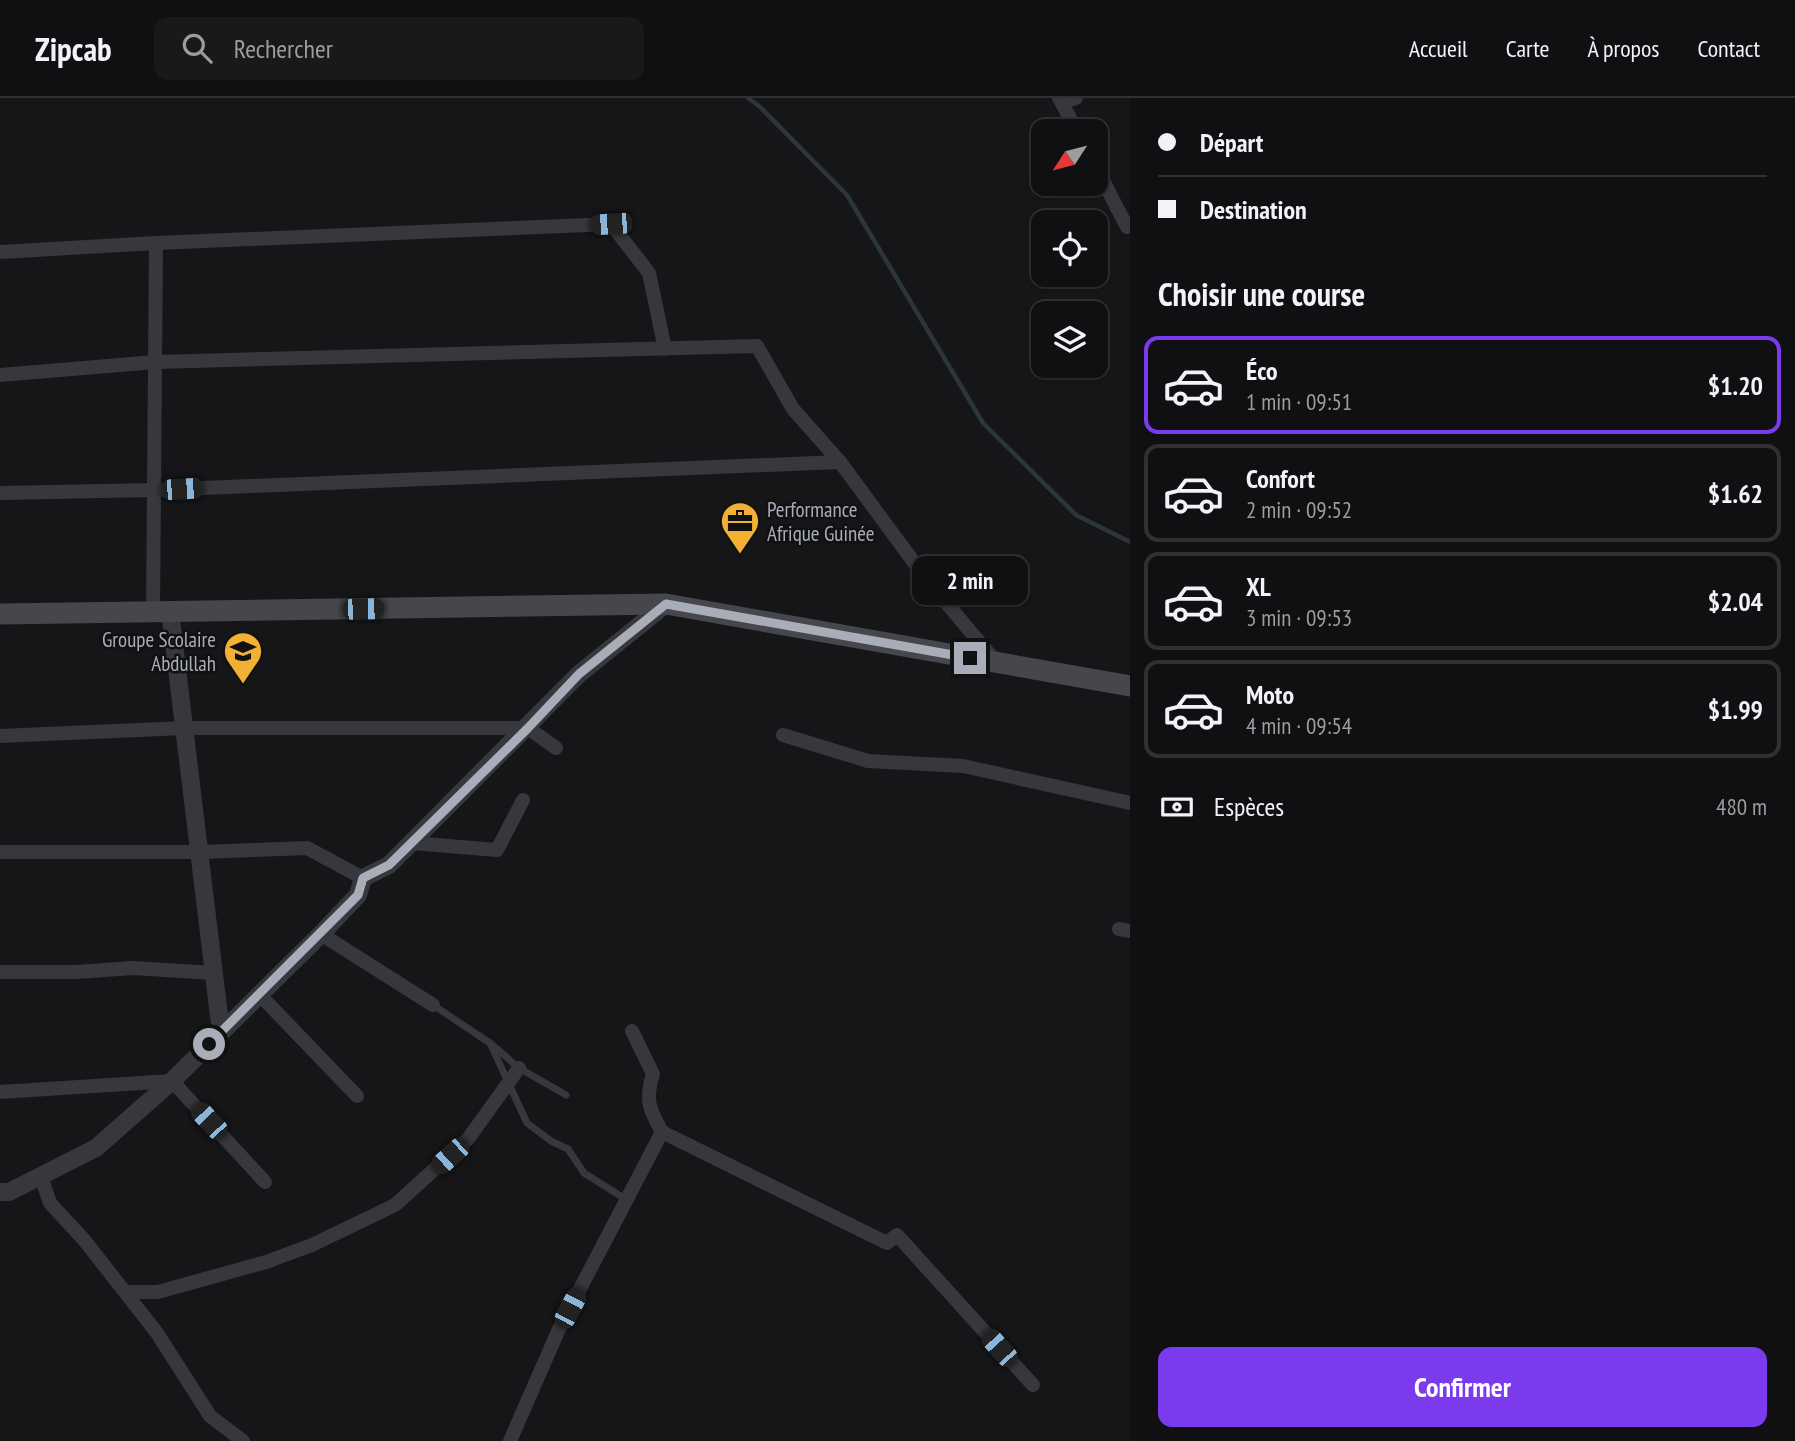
<!DOCTYPE html>
<html lang="fr">
<meta charset="utf-8">
<style>
:root{--surface:#101012;--page:#19191b;--text:#f1f3f6;--muted:#9c9d9f;--line:#303032;--accent:#7c3aed}
body{margin:0;font-family:"PT Sans Narrow",sans-serif;background:var(--page);color:var(--text);height:100vh;display:flex;flex-direction:column;font-size:26px;white-space:nowrap}
*{box-sizing:border-box;margin:0}
p{font-size:23px;color:var(--muted)}
.icon{flex:none;width:38px;height:38px;fill:none;stroke:currentColor;stroke-width:2;stroke-linecap:round;stroke-linejoin:round}
.map{position:relative;flex:1;overflow:hidden}
.details{display:flex;flex-direction:column;background:var(--surface);width:665px}
.details>*{flex:none}
.top-card{display:grid;align-content:center;height:154px;padding:0 28px;background:var(--surface)}
.needle{width:46px;rotate:234deg}
.fabs{position:absolute;left:1031px;top:21px;display:grid;gap:14px}
.fabs a{display:grid;place-items:center;width:77px;height:77px;border-radius:14px;background:var(--surface);box-shadow:0 2px 5px #0004,0 0 0 2px var(--line);font-size:35px}
.end{position:absolute;width:32px;height:32px;margin:-16px;border:9px solid #a8adb8;background:#111;box-shadow:0 0 0 4px #111}
.from{border-radius:50%}
.bubble{position:absolute;height:49px;border-radius:14px;background:var(--surface);box-shadow:0 2px 5px #0004,0 0 0 2px var(--line);font-size:23px;font-weight:700;line-height:49px;text-align:center}
.car{position:absolute;width:21px;height:42px;margin:-21px -10px;border-radius:9px;box-shadow:0 0 5px 2px #0007;background:linear-gradient(#222 24%,#8ab4d8 0 40%,#222 0 76%,#8ab4d8 0 86%,#222 0)}
.top-card b{display:flex;align-items:center;gap:24px;height:66px;font-size:26px}
.top-card b+b{border-top:2px solid var(--line)}
.top-card i{width:18px;height:18px;background:var(--text)}
ul{padding:0;list-style:none}
li{display:flex;align-items:center;gap:21px;height:98px;margin:0 14px 10px;padding:0 14px;border:4px solid var(--line);border-radius:14px}
li div{flex:1}
li b{display:block;font-size:26px}
li em{font-style:normal;font-weight:700}
li.active{border-color:var(--accent)}
li>.icon{width:63px;height:63px;stroke-width:1.5}
h2{padding:0 28px;font-size:32px;line-height:84px}
.pay{display:flex;align-items:center;gap:18px;height:77px;padding:0 28px;font-size:26px}
.pay p{margin-inline-start:auto}
.button{display:flex;gap:14px;margin-top:auto;padding:14px 28px}
.button a{flex:1;height:80px;border-radius:14px;background:var(--accent);color:#fff;font-size:28px;font-weight:700;line-height:80px;text-align:center}
header{display:flex;align-items:center;gap:42px;box-sizing:border-box;height:98px;padding:0 35px;background:var(--surface);border-bottom:2px solid var(--line)}
header strong{font-size:33px}
nav{display:flex;gap:38px;margin-inline-start:auto;font-size:24px}
.search{width:490px;height:63px;background:var(--page);display:flex;align-items:center;gap:18px;box-sizing:border-box;padding:0 24px;border-radius:14px;color:var(--muted);font-size:26px}
main{display:flex;flex:1;min-height:0}
.map>svg:first-child{display:block}
.lines{fill:none;stroke-linecap:round;stroke-linejoin:round}
.stream{stroke:#2c353c;stroke-width:4.5}
.service{stroke:#37383d;stroke-width:7}
.minor{stroke:#37383d;stroke-width:14}
.tertiary{stroke:#37383d;stroke-width:18}
.secondary{stroke:#45474d;stroke-width:21}
.route{stroke:#a8adb8;stroke-width:9}
.labels{text-anchor:middle;dominant-baseline:central;stroke-width:5;stroke-linejoin:round;paint-order:stroke}
.poi-label{font-size:21px;fill:#a8adb8;stroke:#111113;text-anchor:start}
</style>
<header>
<strong>Zipcab</strong>
<div class="search"><svg class="icon" aria-label="search" viewBox="0 0 24 24"><circle cx="10" cy="10" r="6"/><path d="M15 15l6 6"/></svg>Rechercher</div>
<nav><a>Accueil</a><a>Carte</a><a>À propos</a><a>Contact</a></nav>
</header>
<main>
<div class="map">
<svg width="1130" height="1343" viewBox="0 0 1130 1343">
<rect width="100%" height="100%" fill="#161618"/>
<g class="lines">
<path class="stream" d="M 748,0 L 759,8 L 847,97 L 983,325 L 1076,417 L 1130,444"/>
<g class="service">
<path d="M 433,907 L 490,945 L 519,970 L 566,997"/>
<path d="M 490,945 L 527,1025 L 551,1043 L 568,1051 L 584,1075 L 627,1102"/>
</g>
<g class="minor">
<path d="M 1059,0 L 1077,33"/>
<path d="M 1062,5 L 1076,0"/>
<path d="M 1096,69 L 1127,129"/>
<path d="M 0,154 L 156,145 L 611,126 L 649,175 L 665,251"/>
<path d="M 0,277 L 155,264 L 757,248 L 793,311 L 840,364 L 927,482 L 997,565"/>
<path d="M 0,395 L 154,392 L 840,364"/>
<path d="M 153,514 L 156,145"/>
<path d="M 783,637 L 868,663 L 963,668 L 1130,705"/>
<path d="M 0,638 L 184,630 L 528,630 L 556,650"/>
<path d="M 412,745 L 497,752 L 523,702"/>
<path d="M 0,754 L 199,754 L 307,750 L 363,780"/>
<path d="M 1119,831 L 1130,833"/>
<path d="M 321,836 L 433,907"/>
<path d="M 0,874 L 76,874 L 133,870 L 214,875"/>
<path d="M 259,896 L 357,998"/>
<path d="M 632,933 L 653,976 C 645,1002 649,1011 662,1034 L 887,1145 L 897,1137 L 1033,1287"/>
<path d="M 0,994 L 172,983 L 265,1084"/>
<path d="M 41,1078 L 50,1105 L 85,1143 L 157,1235 L 210,1318 L 243,1343"/>
<path d="M 126,1194 L 158,1194 L 266,1164 L 312,1147 L 395,1107 L 468,1041 L 519,970"/>
<path d="M 510,1343 L 559,1231 L 662,1034"/>
</g>
<g class="tertiary">
<path d="M 170,513 L 221,934"/>
<path d="M 0,1094 L 9,1094 L 96,1050 L 172,983 L 321,836 L 358,797 L 363,780 L 389,767 L 579,576 L 666,506"/>
</g>
<path class="secondary" d="M 0,516 L 666,506 L 1130,588"/>
</g>
<g class="lines">
<path class="route" d="M 209,946 L 358,797 L 363,780 L 389,767 L 528,630 L 579,576 L 666,506 L 970,560"/>
</g>
<defs>
<g id="office-pin" transform="scale(2.0125)"><path d="M0 17L-7.5 6A9.5 9.5 0 1 1 7.5 6Z" fill="#f2b134" stroke="#111113"/><path d="M-6-3h4V-5.5h4V-3h4V5H-6ZM-1-4.5V-3h2v-1.5ZM-6 0V1H6V0Z" fill="#111"/></g>
<g id="school-pin" transform="scale(2.0125)"><path d="M0 17L-7.5 6A9.5 9.5 0 1 1 7.5 6Z" fill="#f2b134" stroke="#111113"/><path d="M0-5L7-2L0 1L-7-2ZM-4 1L0 2.5L4 1V4Q0 6-4 4Z" fill="#111"/></g>
</defs>
<g fill-rule="evenodd">
<use href="#office-pin" x="740" y="423"/>
<use href="#school-pin" x="243" y="553"/>
</g>
<g class="labels">
<g class="poi-label">
<text x="767" y="411">Performance<tspan x="767" dy="24">Afrique Guinée</tspan></text>
<text x="216" y="541" text-anchor="end">Groupe Scolaire<tspan x="216" dy="24">Abdullah</tspan></text>
</g>
</g>
</svg>
<div class="fabs">
<a><svg class="needle" viewBox="-14 -14 28 28"><path d="M0-13l5 13h-10z" fill="#e53935"/><path d="M0 13l5-13h-10z" fill="#9c9d9f"/></svg></a>
<a><svg class="icon" aria-label="locate" viewBox="0 0 24 24"><circle cx="12" cy="12" r="6"/><path d="M12 2v4M12 18v4M2 12h4M18 12h4"/></svg></a>
<a><svg class="icon" aria-label="layers" viewBox="0 0 24 24"><path d="M12 4l9 5-9 5-9-5zM3 14l9 5 9-5"/></svg></a>
</div>
<i class="end from" style="left:209px;top:946px"></i>
<i class="end" style="left:970px;top:560px"></i>
<div class="bubble" style="left:912px;top:458px;width:116px">2 min</div>
<i class="car" style="left:611px;top:126px;rotate:267deg"></i>
<i class="car" style="left:182px;top:391px;rotate:87deg"></i>
<i class="car" style="left:363px;top:511px;rotate:89deg"></i>
<i class="car" style="left:209px;top:1023px;rotate:317deg"></i>
<i class="car" style="left:450px;top:1058px;rotate:228deg"></i>
<i class="car" style="left:570px;top:1210px;rotate:28deg"></i>
<i class="car" style="left:999px;top:1250px;rotate:318deg"></i>
</div>
<section class="details">
<div class="top-card">
<b><i class="from"></i>Départ</b>
<b><i></i>Destination</b>
</div>
<h2>Choisir une course</h2>
<ul>
<li class="active"><svg class="icon" aria-label="car" viewBox="0 0 24 24"><path d="M5 17H2v-5l4-1 3-4h7l3 4 3 1v5h-3M9 17h6M6 11h13"/><circle cx="7" cy="17" r="2"/><circle cx="17" cy="17" r="2"/></svg><div><b>Éco</b><p>1 min · 09:51</p></div><em>$1.20</em></li>
<li><svg class="icon" aria-label="car" viewBox="0 0 24 24"><path d="M5 17H2v-5l4-1 3-4h7l3 4 3 1v5h-3M9 17h6M6 11h13"/><circle cx="7" cy="17" r="2"/><circle cx="17" cy="17" r="2"/></svg><div><b>Confort</b><p>2 min · 09:52</p></div><em>$1.62</em></li>
<li><svg class="icon" aria-label="car" viewBox="0 0 24 24"><path d="M5 17H2v-5l4-1 3-4h7l3 4 3 1v5h-3M9 17h6M6 11h13"/><circle cx="7" cy="17" r="2"/><circle cx="17" cy="17" r="2"/></svg><div><b>XL</b><p>3 min · 09:53</p></div><em>$2.04</em></li>
<li><svg class="icon" aria-label="car" viewBox="0 0 24 24"><path d="M5 17H2v-5l4-1 3-4h7l3 4 3 1v5h-3M9 17h6M6 11h13"/><circle cx="7" cy="17" r="2"/><circle cx="17" cy="17" r="2"/></svg><div><b>Moto</b><p>4 min · 09:54</p></div><em>$1.99</em></li>
</ul>
<div class="pay"><svg class="icon" aria-label="cash" viewBox="0 0 24 24"><path d="M3 7h18v10H3z"/><circle cx="12" cy="12" r="2"/></svg>Espèces<p>480 m</p></div>
<div class="button"><a>Confirmer</a></div>
</section>
</main>
